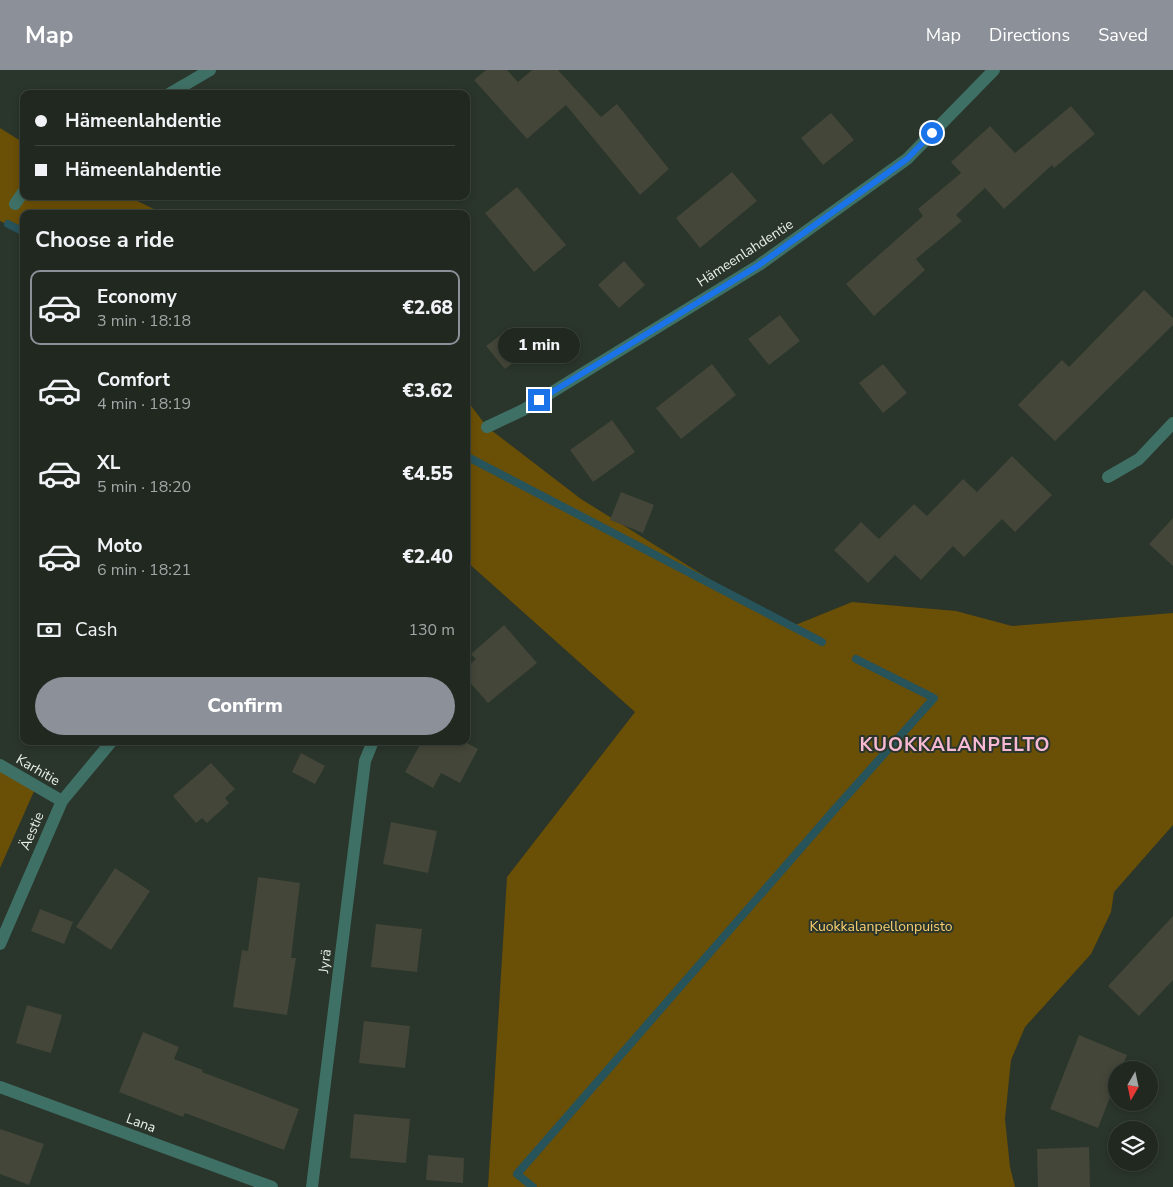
<!DOCTYPE html>
<meta charset="utf-8">
<style>
:root{--surface:#202820;--page:#283029;--text:#f1f3f6;--muted:#a2a6a5;--line:#3d443e;--accent:#8c9099}
body{margin:0;font-family:"Nunito Sans",sans-serif;background:var(--page);color:var(--text);height:100vh;display:flex;flex-direction:column;font-size:19px;white-space:nowrap}
*{box-sizing:border-box;margin:0}
p{font-size:16px;color:var(--muted)}
.icon{flex:none;width:28px;height:28px;fill:none;stroke:currentColor;stroke-width:2;stroke-linecap:round;stroke-linejoin:round}
.map{position:relative;flex:1;overflow:hidden}
.panel{position:absolute;left:20px;top:140px;width:450px;height:535px;display:flex;flex-direction:column;background:var(--surface);border-radius:10px;box-shadow:0 2px 8px #0003,0 0 0 1px var(--line)}
.panel>*{flex:none}
.hud{position:absolute;left:20px;top:20px;width:450px;height:110px;border-radius:10px;box-shadow:0 2px 8px #0003,0 0 0 1px var(--line);display:grid;align-content:center;height:110px;padding:0 15px;background:var(--surface)}
.needle{width:32px;rotate:189deg}
.buttons{position:absolute;left:1108px;top:991px;display:grid;gap:10px}
.buttons a{display:grid;place-items:center;width:50px;height:50px;border-radius:50%;background:var(--surface);box-shadow:0 2px 8px #0003,0 0 0 1px var(--line);font-size:25px}
.end{position:absolute;width:22px;height:22px;margin:-11px;border:6px solid #1a73e8;background:#fff;box-shadow:0 0 0 2px #fff}
.from{border-radius:50%}
.bubble{position:absolute;height:35px;border-radius:18px;background:var(--surface);box-shadow:0 2px 8px #0003,0 0 0 1px var(--line);font-size:16px;font-weight:800;line-height:35px;text-align:center}
.hud b{display:flex;align-items:center;gap:18px;height:48px;font-size:19px}
.hud b+b{border-top:1px solid var(--line)}
.hud i{width:12px;height:12px;background:var(--text)}
ul{padding:0;list-style:none}
li{display:flex;align-items:center;gap:15px;height:75px;margin:0 10px 8px;padding:0 5px;border:2px solid transparent;border-radius:10px}
li div{flex:1}
li b{display:block;font-size:19px}
li em{font-style:normal;font-weight:800}
li.active{border-color:var(--accent)}
li>.icon{width:45px;height:45px;stroke-width:1.5}
h2{padding:0 15px;font-size:22px;line-height:60px}
.pay{display:flex;align-items:center;gap:12px;height:55px;padding:0 15px;font-size:19px}
.pay p{margin-inline-start:auto}
.primary-button{display:flex;gap:10px;margin-top:auto;padding:10px 15px}
.primary-button a{flex:1;height:58px;border-radius:30px;background:var(--accent);color:#fff;font-size:20px;font-weight:800;line-height:58px;text-align:center}
header{display:flex;align-items:center;gap:30px;box-sizing:border-box;height:70px;padding:0 25px;background:var(--accent);color:#fff}
header strong{font-size:24px}
nav{display:flex;gap:28px;margin-inline-start:auto;font-size:18px}
.map>svg:first-child{display:block}
.green{fill:#6a4f06}
.lines{fill:none;stroke-linecap:round;stroke-linejoin:round}
.stream{stroke:#27535a;stroke-width:8}
.building{fill:#434638}
.minor{stroke:#3f7065;stroke-width:12}
.route{stroke:#1a73e8;stroke-width:6}
.labels{text-anchor:middle;dominant-baseline:central;stroke-width:4;stroke-linejoin:round;paint-order:stroke}
.street-label{font-size:14px;fill:#e8efe9;stroke:#2a352b}
.park-label{font-size:14px;fill:#f9ce6f;stroke:#2a352b}
.district-label{font-size:19px;font-weight:bold;letter-spacing:1px;fill:#f8b9d2;stroke:#2a352b}
</style>
<header>
<strong>Map</strong>
<nav><a>Map</a><a>Directions</a><a>Saved</a></nav>
</header>
<div class="map">
<svg width="1173" height="1117" viewBox="0 0 1173 1117">
<rect width="100%" height="100%" fill="#2a352b"/>
<g class="green">
<path d="M 0,58 L 24,73 L 24,126 L 127,126 L 164,144 L 24,144 L 24,162 L 0,151 Z"/>
<path d="M 466,329 L 487,357 L 581,429 L 788,558 L 852,532 L 956,541 L 1012,556 L 1173,543 L 1173,755 L 1114,822 L 1111,842 L 1091,884 L 1025,957 L 1011,990 L 1005,1049 L 1010,1097 L 1015,1117 L 488,1117 L 507,807 L 635,642 L 466,491 Z"/>
<path d="M 0,697 L 35,719 L 0,798 Z"/>
</g>
<g class="lines">
<g class="stream">
<path d="M 8,154 L 24,162"/>
<path d="M 466,386 L 822,572"/>
<path d="M 533,1117 L 517,1104 L 835,739 L 934,628 L 856,589"/>
</g>
</g>
<g class="building">
<path d="M 486,0 L 507,0 L 518,12 L 532,0 L 558,0 L 601,47 L 617,34 L 669,99 L 640,125 L 566,35 L 527,69 L 474,10 Z"/>
<path d="M 1071,36 L 1095,64 L 1054,98 L 1052,95 L 1004,139 L 985,118 L 956,145 L 962,151 L 916,189 L 925,200 L 874,246 L 846,214 L 923,146 L 918,139 L 961,103 L 951,92 L 990,56 L 1015,83 Z"/>
<path d="M 831,43 L 854,70 L 823,95 L 801,68 Z"/>
<path d="M 732,102 L 757,131 L 700,178 L 676,148 Z"/>
<path d="M 517,117 L 566,175 L 534,202 L 485,143 Z"/>
<path d="M 624,191 L 645,215 L 619,238 L 598,215 Z"/>
<path d="M 1144,220 L 1173,248 L 1173,255 L 1055,371 L 1018,335 L 1062,290 L 1069,297 Z"/>
<path d="M 780,245 L 800,271 L 769,295 L 748,269 Z"/>
<path d="M 510,258 L 528,281 L 505,299 L 486,276 Z"/>
<path d="M 712,294 L 736,325 L 681,369 L 656,338 Z"/>
<path d="M 883,294 L 907,323 L 883,343 L 859,313 Z"/>
<path d="M 612,350 L 635,382 L 593,412 L 570,380 Z"/>
<path d="M 1012,386 L 1052,425 L 1015,462 L 1002,449 L 964,487 L 953,476 L 921,510 L 895,485 L 868,513 L 834,480 L 861,452 L 879,469 L 914,434 L 927,446 L 963,409 L 977,422 Z"/>
<path d="M 621,422 L 654,435 L 643,463 L 610,450 Z"/>
<path d="M 1173,448 L 1173,496 L 1149,474 Z"/>
<path d="M 504,555 L 537,593 L 488,633 L 466,608 L 466,598 L 476,589 L 471,584 Z"/>
<path d="M 422,671 L 463,671 L 478,679 L 460,713 L 441,703 L 433,718 L 405,702 Z"/>
<path d="M 301,683 L 325,696 L 315,714 L 292,702 Z"/>
<path d="M 211,693 L 235,719 L 225,728 L 229,733 L 207,753 L 202,748 L 196,753 L 173,726 Z"/>
<path d="M 391,752 L 437,761 L 428,803 L 383,794 Z"/>
<path d="M 115,798 L 150,821 L 111,880 L 76,857 Z"/>
<path d="M 258,807 L 300,813 L 291,888 L 296,888 L 287,945 L 233,937 L 242,880 L 248,881 Z"/>
<path d="M 40,839 L 73,852 L 64,874 L 31,861 Z"/>
<path d="M 1173,846 L 1173,910 L 1139,946 L 1108,916 Z"/>
<path d="M 376,854 L 422,859 L 417,902 L 371,897 Z"/>
<path d="M 27,935 L 62,945 L 51,983 L 16,973 Z"/>
<path d="M 364,951 L 410,956 L 405,998 L 359,993 Z"/>
<path d="M 143,962 L 179,977 L 174,989 L 203,1000 L 202,1002 L 299,1039 L 284,1080 L 185,1043 L 183,1047 L 119,1022 Z"/>
<path d="M 1079,965 L 1127,985 L 1121,1000 L 1116,1000 L 1116,1012 L 1098,1058 L 1050,1039 Z"/>
<path d="M 354,1044 L 410,1049 L 406,1093 L 350,1088 Z"/>
<path d="M 0,1059 L 44,1074 L 29,1115 L 0,1104 Z"/>
<path d="M 1089,1077 L 1090,1117 L 1038,1117 L 1037,1079 Z"/>
<path d="M 428,1085 L 464,1088 L 463,1113 L 426,1110 Z"/>
</g>
<g class="lines">
<g class="minor">
<path d="M 169,24 L 210,0"/>
<path d="M 15,134 L 24,121"/>
<path d="M 487,357 L 523,340 L 759,195 L 907,89 L 994,0"/>
<path d="M 1108,407 L 1139,389 L 1173,353"/>
<path d="M 0,695 L 62,731"/>
<path d="M 0,874 L 62,731 L 112,671"/>
<path d="M 0,1017 L 272,1117"/>
<path d="M 312,1117 L 365,691 L 373,671"/>
</g>
</g>
<g class="lines">
<path class="route" d="M 539,330 L 759,195 L 907,89 L 932,63"/>
</g>
<g class="labels">
<g class="street-label">
<text transform="translate(745 183) rotate(-33)">Hämeenlahdentie</text>
<text transform="translate(38 700) rotate(30)">Karhitie</text>
<text transform="translate(32 761) rotate(-67)">Äestie</text>
<text transform="translate(325 891) rotate(-83)">Jyrä</text>
<text transform="translate(141 1053) rotate(20)">Lana</text>
</g>
<g class="park-label">
<text x="881" y="856">Kuokkalanpellonpuisto</text>
</g>
<g class="district-label">
<text x="955" y="675">KUOKKALANPELTO</text>
</g>
</g>
</svg>
<div class="buttons">
<a><svg class="needle" viewBox="-14 -14 28 28"><path d="M0-13l5 13h-10z" fill="#e53935"/><path d="M0 13l5-13h-10z" fill="#a2a6a5"/></svg></a>
<a><svg class="icon" aria-label="layers" viewBox="0 0 24 24"><path d="M12 4l9 5-9 5-9-5zM3 14l9 5 9-5"/></svg></a>
</div>
<i class="end from" style="left:932px;top:63px"></i>
<i class="end" style="left:539px;top:330px"></i>
<div class="bubble" style="left:498px;top:258px;width:82px">1 min</div>
<div class="hud">
<b><i class="from"></i>Hämeenlahdentie</b>
<b><i></i>Hämeenlahdentie</b>
</div>
<section class="panel">
<h2>Choose a ride</h2>
<ul>
<li class="active"><svg class="icon" aria-label="car" viewBox="0 0 24 24"><path d="M5 17H2v-5l4-1 3-4h7l3 4 3 1v5h-3M9 17h6M6 11h13"/><circle cx="7" cy="17" r="2"/><circle cx="17" cy="17" r="2"/></svg><div><b>Economy</b><p>3 min · 18:18</p></div><em>€2.68</em></li>
<li><svg class="icon" aria-label="car" viewBox="0 0 24 24"><path d="M5 17H2v-5l4-1 3-4h7l3 4 3 1v5h-3M9 17h6M6 11h13"/><circle cx="7" cy="17" r="2"/><circle cx="17" cy="17" r="2"/></svg><div><b>Comfort</b><p>4 min · 18:19</p></div><em>€3.62</em></li>
<li><svg class="icon" aria-label="car" viewBox="0 0 24 24"><path d="M5 17H2v-5l4-1 3-4h7l3 4 3 1v5h-3M9 17h6M6 11h13"/><circle cx="7" cy="17" r="2"/><circle cx="17" cy="17" r="2"/></svg><div><b>XL</b><p>5 min · 18:20</p></div><em>€4.55</em></li>
<li><svg class="icon" aria-label="car" viewBox="0 0 24 24"><path d="M5 17H2v-5l4-1 3-4h7l3 4 3 1v5h-3M9 17h6M6 11h13"/><circle cx="7" cy="17" r="2"/><circle cx="17" cy="17" r="2"/></svg><div><b>Moto</b><p>6 min · 18:21</p></div><em>€2.40</em></li>
</ul>
<div class="pay"><svg class="icon" aria-label="cash" viewBox="0 0 24 24"><path d="M3 7h18v10H3z"/><circle cx="12" cy="12" r="2"/></svg>Cash<p>130 m</p></div>
<div class="primary-button"><a>Confirm</a></div>
</section>
</div>
